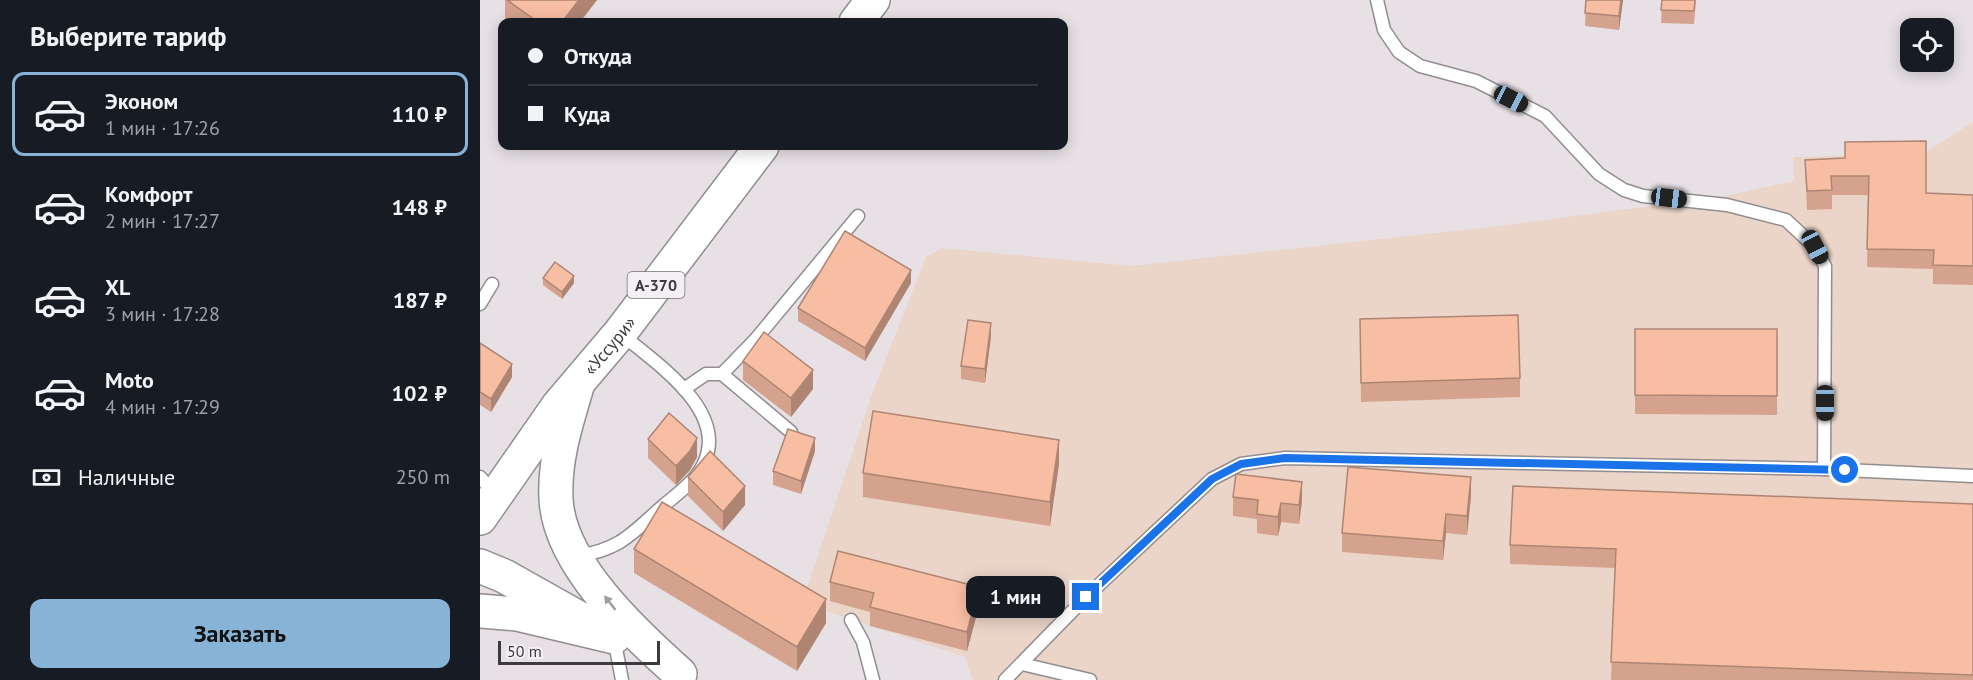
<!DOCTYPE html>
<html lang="ru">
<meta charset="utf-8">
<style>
:root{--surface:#171b24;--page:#242831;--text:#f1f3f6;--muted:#9ea1a6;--line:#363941;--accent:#87b3d7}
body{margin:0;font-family:"PT Sans",sans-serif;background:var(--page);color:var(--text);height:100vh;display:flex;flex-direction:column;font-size:22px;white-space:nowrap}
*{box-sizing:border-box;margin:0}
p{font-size:20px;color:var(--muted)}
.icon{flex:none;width:33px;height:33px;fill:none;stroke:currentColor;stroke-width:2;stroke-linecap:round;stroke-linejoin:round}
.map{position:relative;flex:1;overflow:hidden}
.side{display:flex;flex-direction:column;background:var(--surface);width:480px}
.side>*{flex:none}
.banner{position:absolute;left:18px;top:18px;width:570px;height:132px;border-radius:12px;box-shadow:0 3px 15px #0003;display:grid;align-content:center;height:132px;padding:0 30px;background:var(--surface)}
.tools{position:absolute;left:1420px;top:18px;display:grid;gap:12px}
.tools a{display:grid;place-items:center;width:54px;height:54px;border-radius:12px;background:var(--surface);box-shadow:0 3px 15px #0003;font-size:30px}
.scale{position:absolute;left:18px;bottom:15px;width:162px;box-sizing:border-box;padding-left:6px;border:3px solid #3c3a3c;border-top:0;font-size:16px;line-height:21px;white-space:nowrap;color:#3c3a3c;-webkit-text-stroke:4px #f4eff3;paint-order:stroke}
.end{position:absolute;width:27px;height:27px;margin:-14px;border:8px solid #1a73e8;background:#fff;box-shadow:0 0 0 3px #fff}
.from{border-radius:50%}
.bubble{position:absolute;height:42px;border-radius:12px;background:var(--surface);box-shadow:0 3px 15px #0003;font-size:20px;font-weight:600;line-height:42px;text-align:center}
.car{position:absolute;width:18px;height:36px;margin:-18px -9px;border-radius:8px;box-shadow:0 0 4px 2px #0007;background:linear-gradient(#222 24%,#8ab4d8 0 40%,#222 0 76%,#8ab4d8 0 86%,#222 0)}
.banner b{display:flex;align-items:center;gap:21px;height:57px;font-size:22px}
.banner b+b{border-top:2px solid var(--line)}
.banner i{width:15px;height:15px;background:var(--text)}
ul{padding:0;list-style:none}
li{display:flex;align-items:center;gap:18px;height:84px;margin:0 12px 9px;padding:0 18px;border:3px solid transparent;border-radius:12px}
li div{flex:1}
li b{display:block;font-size:22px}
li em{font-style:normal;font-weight:600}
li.on{border-color:var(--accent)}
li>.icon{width:54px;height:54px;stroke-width:1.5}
h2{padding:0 30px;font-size:27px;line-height:72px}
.pay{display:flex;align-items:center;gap:15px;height:66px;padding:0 30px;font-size:22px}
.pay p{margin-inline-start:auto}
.button{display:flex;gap:12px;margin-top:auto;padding:12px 30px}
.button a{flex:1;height:69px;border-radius:12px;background:var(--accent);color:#111;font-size:24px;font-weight:600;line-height:69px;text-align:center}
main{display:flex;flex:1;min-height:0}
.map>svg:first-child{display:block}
.industrial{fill:#ebd4c8}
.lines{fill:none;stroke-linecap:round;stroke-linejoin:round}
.lane-casing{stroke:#928d91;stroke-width:15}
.primary-casing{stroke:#928d91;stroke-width:36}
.highway-casing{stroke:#928d91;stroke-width:36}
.lane{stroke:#fff;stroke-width:12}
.primary{stroke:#fff;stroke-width:33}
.highway{stroke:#fff;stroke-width:33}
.wall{fill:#d5a38d}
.shaded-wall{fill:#ae8573}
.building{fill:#f8bea4;stroke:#ae8573;stroke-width:1.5}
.oneway{fill:#9e9c9e}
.route{stroke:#1a73e8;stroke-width:8}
.labels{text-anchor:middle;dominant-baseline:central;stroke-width:4.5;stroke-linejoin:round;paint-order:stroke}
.shield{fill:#f4eff3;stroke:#737073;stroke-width:1.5}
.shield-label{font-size:16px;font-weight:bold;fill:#3c3a3c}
.street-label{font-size:18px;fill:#3c3a3c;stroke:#f4eff3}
</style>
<main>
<section class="side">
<h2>Выберите тариф</h2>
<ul>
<li class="on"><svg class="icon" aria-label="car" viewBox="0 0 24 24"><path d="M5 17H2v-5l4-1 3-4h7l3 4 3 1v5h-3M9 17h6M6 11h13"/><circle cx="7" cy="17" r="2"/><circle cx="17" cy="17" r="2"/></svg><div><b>Эконом</b><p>1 мин · 17:26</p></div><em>110 ₽</em></li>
<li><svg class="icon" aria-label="car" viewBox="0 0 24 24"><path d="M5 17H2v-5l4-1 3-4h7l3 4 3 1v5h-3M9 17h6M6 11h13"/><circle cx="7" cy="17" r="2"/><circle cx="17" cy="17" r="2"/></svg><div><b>Комфорт</b><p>2 мин · 17:27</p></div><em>148 ₽</em></li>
<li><svg class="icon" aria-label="car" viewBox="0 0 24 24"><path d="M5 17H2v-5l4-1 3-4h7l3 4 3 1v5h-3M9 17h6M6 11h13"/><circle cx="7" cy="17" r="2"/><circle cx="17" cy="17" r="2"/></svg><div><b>XL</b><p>3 мин · 17:28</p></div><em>187 ₽</em></li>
<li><svg class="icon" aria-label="car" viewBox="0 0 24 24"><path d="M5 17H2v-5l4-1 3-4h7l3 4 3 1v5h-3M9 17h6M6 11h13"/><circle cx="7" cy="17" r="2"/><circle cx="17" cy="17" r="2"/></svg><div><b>Moto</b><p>4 мин · 17:29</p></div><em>102 ₽</em></li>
</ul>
<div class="pay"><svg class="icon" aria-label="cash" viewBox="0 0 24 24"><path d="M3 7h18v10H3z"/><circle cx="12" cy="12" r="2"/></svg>Наличные<p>250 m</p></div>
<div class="button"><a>Заказать</a></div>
</section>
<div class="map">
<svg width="1493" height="680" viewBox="0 0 1493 680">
<rect width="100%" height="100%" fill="#e7e1e6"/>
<path class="industrial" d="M 1493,122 L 1493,680 L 493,680 L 485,657 L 322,603 L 393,391 L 446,257 L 462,248 L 652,266 L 1011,227 L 1246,196 L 1295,185 L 1314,181 L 1313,157 L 1445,153 Z"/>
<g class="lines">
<g class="lane-casing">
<g id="lane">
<path d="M 897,0 L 904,30 L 919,52 L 940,66 L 996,81 L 1065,116 L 1119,174 L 1144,190 L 1163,196 L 1247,205 L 1306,220 L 1335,247 L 1345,266 L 1344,469"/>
<path d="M 0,304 L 12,284"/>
<path d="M 242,374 L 311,432"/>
<path d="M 204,389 L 226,374 L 242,374 L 275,340 L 378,216"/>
<path d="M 0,477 L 6,484"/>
<path d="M 98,556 C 141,549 151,534 183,506 C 196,495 217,480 224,463 C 249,410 174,362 140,333"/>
<path d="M 371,620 L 383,642 L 393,680"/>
<path d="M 134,638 L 142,680"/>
<path d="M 542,664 L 610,680"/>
<path d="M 525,680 L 606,597 L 732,479 L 761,464 L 805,458 L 1344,469 L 1493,476"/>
</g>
</g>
<g class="primary-casing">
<g id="primary">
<path d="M 98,383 C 87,421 74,458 76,499 C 79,564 154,633 200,674"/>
<path d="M 0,566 L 24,576 L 120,630"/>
</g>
</g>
<g class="highway-casing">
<g id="highway">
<path d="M 376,22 L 393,0"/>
<path id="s1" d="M 0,518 L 78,406 L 140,333 L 282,146"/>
<path d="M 0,611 L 37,614 L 134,637"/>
</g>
</g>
<use href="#lane" class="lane"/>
<use href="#primary" class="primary"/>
<use href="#highway" class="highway"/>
</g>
<g class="wall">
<path d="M 25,0 L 117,0 L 100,22 L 25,22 Z"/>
<path d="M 1106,0 L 1143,0 L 1139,30 L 1105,26 Z"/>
<path d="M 1182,0 L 1216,0 L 1214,24 L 1181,23 Z"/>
<path d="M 1365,158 L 1446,193 L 1493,195 L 1493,285 L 1453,284 L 1453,269 L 1387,267 L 1388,195 L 1352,195 L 1352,209 L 1327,210 L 1325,160 Z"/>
<path d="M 63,278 L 94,283 L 82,299 L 63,285 Z"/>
<path d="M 431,283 L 385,361 L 318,321 L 318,308 Z"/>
<path d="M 880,319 L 1040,378 L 1040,397 L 881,402 Z"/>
<path d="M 1155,329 L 1297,329 L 1297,415 L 1155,414 Z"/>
<path d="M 511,336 L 505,383 L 481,379 L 481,366 Z"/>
<path d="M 0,343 L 32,377 L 11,412 L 0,405 Z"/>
<path d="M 263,361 L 333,389 L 311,417 L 263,380 Z"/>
<path d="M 168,439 L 217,457 L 210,470 L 196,485 L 168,458 Z"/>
<path d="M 335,451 L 321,494 L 293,485 L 293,471 Z"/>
<path d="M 579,464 L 570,526 L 383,497 L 383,473 Z"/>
<path d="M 208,477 L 265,505 L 243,531 L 208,496 Z"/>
<path d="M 991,496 L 987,535 L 966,533 L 963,560 L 862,552 L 862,533 Z"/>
<path d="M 753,497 L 822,501 L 819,524 L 801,522 L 798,536 L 777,533 L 777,519 L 753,516 Z"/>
<path d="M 1493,504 L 1493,680 L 1131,680 L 1135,568 L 1030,564 L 1030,545 Z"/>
<path d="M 154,549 L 346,623 L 317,671 L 154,573 Z"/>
<path d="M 350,582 L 499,606 L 487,651 L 390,626 L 390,612 L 350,601 Z"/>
</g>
<g class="shaded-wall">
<path d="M 99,0 L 117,0 L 100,22 L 82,22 Z"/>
<path d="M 1141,0 L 1143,0 L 1139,30 L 1139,16 Z"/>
<path d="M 431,270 L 431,283 L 385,361 L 385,348 Z"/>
<path d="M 94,276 L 94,283 L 82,299 L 82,292 Z"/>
<path d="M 511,323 L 511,336 L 505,383 L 505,369 Z"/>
<path d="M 32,364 L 32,377 L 11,412 L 11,399 Z"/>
<path d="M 333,370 L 333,389 L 311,417 L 311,398 Z"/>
<path d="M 217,438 L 217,457 L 210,470 L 196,485 L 196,466 Z"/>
<path d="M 335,438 L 335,451 L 321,494 L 321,481 Z"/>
<path d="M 579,440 L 579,464 L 570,526 L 570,502 Z"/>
<path d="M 991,477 L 991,496 L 987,535 L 987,516 Z"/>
<path d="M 822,482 L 822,501 L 819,524 L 819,505 Z"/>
<path d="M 265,486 L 265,505 L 243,531 L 243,512 Z"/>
<path d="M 801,503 L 801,522 L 798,536 L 798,517 Z"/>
<path d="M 966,514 L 966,533 L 963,560 L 963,541 Z"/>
<path d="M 499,587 L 499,606 L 487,651 L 487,632 Z"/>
<path d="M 346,599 L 346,623 L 317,671 L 317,647 Z"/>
</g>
<g class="building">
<path d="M 27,0 L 99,0 L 82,22 L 58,22 Z"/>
<path d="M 1106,0 L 1141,0 L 1139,16 L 1105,13 Z"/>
<path d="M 1182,0 L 1215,0 L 1214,11 L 1181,10 Z"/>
<path d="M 1446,141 L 1446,193 L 1493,195 L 1493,266 L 1453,265 L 1454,250 L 1387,249 L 1389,176 L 1351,176 L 1352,190 L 1327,191 L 1325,160 L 1365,158 L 1365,142 Z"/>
<path d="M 365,231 L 431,270 L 385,348 L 318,308 Z"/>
<path d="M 75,262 L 94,276 L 82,292 L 63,278 Z"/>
<path d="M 1038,315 L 1040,378 L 881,383 L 880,319 Z"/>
<path d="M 488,320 L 511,323 L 505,369 L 481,366 Z"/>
<path d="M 1155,329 L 1297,329 L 1297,396 L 1155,395 Z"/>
<path d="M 284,332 L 333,370 L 311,398 L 263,361 Z"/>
<path d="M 0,343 L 32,364 L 11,399 L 0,392 Z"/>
<path d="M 393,411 L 579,440 L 570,502 L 383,473 Z"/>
<path d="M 189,413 L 217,438 L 210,451 L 196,466 L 168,439 Z"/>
<path d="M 308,429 L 335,438 L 321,481 L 293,471 Z"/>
<path d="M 230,451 L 265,486 L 243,512 L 208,477 Z"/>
<path d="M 868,467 L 991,477 L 987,516 L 966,514 L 963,541 L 862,533 Z"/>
<path d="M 756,474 L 822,482 L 819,505 L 801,503 L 798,517 L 777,514 L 778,500 L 753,497 Z"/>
<path d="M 1033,486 L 1493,504 L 1493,675 L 1131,662 L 1136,549 L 1030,545 Z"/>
<path d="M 182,502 L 346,599 L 317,647 L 154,549 Z"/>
<path d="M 358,551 L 499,587 L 487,632 L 390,607 L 394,593 L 350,582 Z"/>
</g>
<defs><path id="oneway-solid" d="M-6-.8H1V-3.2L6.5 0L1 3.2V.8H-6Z" transform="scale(1.5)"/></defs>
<use class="oneway" href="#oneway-solid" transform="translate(130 603) rotate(-128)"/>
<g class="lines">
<path class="route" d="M 606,597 L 732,479 L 761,464 L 805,458 L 1365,470"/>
</g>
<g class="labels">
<rect class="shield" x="147.5" y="272" width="57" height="26" rx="4.5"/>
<g class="shield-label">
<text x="176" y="285">А-370</text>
</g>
<g class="street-label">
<text stroke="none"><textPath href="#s1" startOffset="216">«Уссури»</textPath></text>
</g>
</g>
</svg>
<div class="tools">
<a><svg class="icon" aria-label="locate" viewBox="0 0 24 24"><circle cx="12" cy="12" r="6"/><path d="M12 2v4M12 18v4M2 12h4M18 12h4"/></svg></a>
</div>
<div class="scale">50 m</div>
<i class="end from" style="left:1365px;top:470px"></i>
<i class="end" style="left:606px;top:597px"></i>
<div class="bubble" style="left:486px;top:576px;width:99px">1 мин</div>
<i class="car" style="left:1031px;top:99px;rotate:117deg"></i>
<i class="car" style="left:1189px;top:198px;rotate:97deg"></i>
<i class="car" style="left:1335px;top:247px;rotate:152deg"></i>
<i class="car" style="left:1345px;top:403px;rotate:180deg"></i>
<div class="banner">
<b><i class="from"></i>Откуда</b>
<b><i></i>Куда</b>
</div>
</div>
</main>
